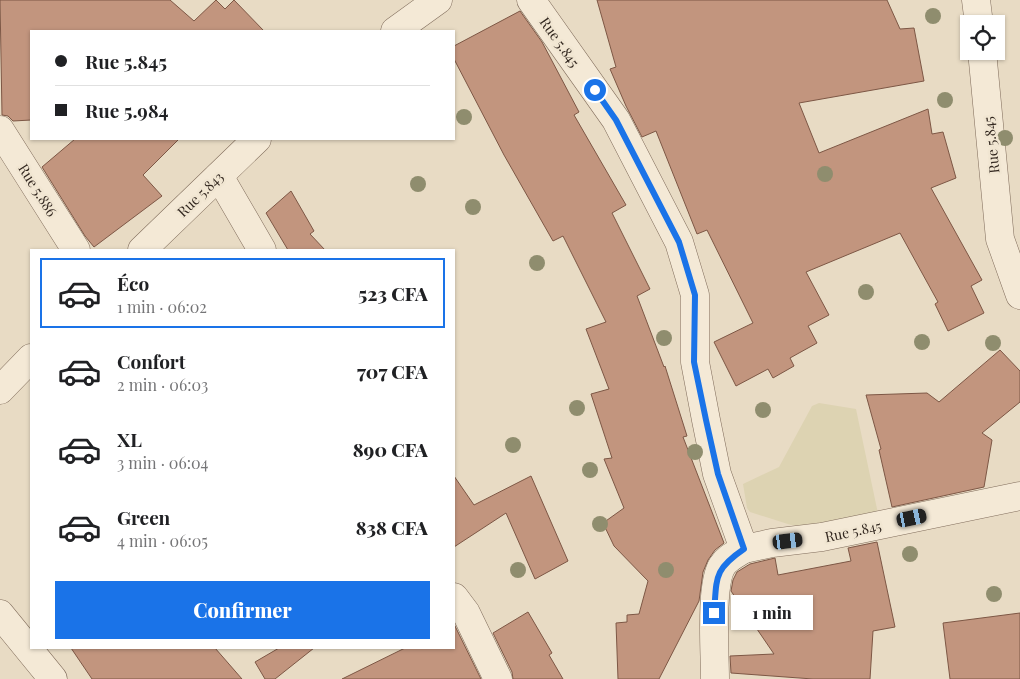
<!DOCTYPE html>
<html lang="fr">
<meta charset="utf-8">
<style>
:root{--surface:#fff;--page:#f2f2f2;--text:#202124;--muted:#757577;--line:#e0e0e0;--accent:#1a73e8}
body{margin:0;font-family:"Playfair Display",serif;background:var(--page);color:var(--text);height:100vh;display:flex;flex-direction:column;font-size:19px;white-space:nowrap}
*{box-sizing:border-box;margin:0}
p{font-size:16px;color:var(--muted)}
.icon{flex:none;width:28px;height:28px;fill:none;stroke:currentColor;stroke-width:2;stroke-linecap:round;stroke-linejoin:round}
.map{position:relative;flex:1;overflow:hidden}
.details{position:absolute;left:30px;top:249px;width:425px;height:400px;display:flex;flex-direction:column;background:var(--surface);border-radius:0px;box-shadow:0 1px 4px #0004}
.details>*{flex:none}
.top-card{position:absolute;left:30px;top:30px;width:425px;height:110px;border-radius:0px;box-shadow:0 1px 4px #0004;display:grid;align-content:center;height:110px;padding:0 25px;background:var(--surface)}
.controls{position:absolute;left:960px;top:15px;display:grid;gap:10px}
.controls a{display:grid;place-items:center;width:45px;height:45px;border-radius:0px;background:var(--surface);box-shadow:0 1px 4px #0004;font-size:25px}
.end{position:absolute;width:22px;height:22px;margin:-11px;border:6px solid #1a73e8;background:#fff;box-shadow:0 0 0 2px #fff}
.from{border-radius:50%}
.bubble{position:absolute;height:35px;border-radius:0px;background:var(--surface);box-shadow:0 1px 4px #0004;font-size:16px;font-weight:800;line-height:35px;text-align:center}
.car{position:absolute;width:15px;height:30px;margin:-15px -8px;border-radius:6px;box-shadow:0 0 4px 1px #0007;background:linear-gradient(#222 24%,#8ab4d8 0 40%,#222 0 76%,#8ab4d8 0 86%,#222 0)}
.top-card b{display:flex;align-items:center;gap:18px;height:48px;font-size:19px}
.top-card b+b{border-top:1px solid var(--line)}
.top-card i{width:12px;height:12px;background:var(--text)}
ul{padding:9px 0 0;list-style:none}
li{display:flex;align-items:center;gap:15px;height:70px;margin:0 10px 8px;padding:0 15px;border:2px solid transparent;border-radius:0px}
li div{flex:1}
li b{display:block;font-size:19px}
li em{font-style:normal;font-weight:800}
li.on{border-color:var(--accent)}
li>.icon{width:45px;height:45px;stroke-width:1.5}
.action{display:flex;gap:10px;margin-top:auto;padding:10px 25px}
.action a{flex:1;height:58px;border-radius:0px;background:var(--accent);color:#fff;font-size:20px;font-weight:800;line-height:58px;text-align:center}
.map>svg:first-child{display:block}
.farmland{fill:#ddd3b2}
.building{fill:#c2957e;stroke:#7d5745}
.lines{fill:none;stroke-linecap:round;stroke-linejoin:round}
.street-casing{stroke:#816d5c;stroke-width:29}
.street{stroke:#f4e9d6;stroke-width:28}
.tree{fill:#8f8d6e}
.route{stroke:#1a73e8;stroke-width:6}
.labels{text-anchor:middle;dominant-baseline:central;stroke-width:5;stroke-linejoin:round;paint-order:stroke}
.street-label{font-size:14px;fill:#32271f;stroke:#f1e6d2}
</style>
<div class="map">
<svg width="1020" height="679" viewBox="0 0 1020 679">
<rect width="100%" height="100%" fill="#e8dbc4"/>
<path class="farmland" d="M 819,403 L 856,409 L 880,523 L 823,528 L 791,525 L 750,512 L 747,508 L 743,484 L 779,467 L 812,406 Z"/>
<g class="building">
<path d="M 0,0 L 170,0 L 194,21 L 216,0 L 225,9 L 234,0 L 264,31 L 31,31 L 31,120 L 13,121 L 8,116 L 2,115 Z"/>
<path d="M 597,0 L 887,0 L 900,29 L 914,28 L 924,81 L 799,103 L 819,153 L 928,109 L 932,134 L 943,132 L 956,178 L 931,188 L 982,280 L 971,286 L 984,313 L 948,331 L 935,304 L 938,302 L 900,233 L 806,272 L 829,315 L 808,326 L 817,343 L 790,358 L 794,366 L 773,378 L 768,369 L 736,386 L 714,342 L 753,323 L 707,230 L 697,234 L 656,131 L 642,137 L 626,106 L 610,69 L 616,67 Z"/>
<path d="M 520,11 L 542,42 L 579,112 L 574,115 L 626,205 L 612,213 L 650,289 L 637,296 L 664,367 L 665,366 L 687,436 L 683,437 L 724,543 L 715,550 L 708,560 L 703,572 L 699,601 L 659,679 L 618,679 L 616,623 L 627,622 L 627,615 L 639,614 L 648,581 L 614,546 L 603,523 L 624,508 L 604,459 L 612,458 L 591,394 L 609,389 L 586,329 L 606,322 L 563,236 L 553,241 L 504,155 L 454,59 L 454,46 Z"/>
<path d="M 75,139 L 179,139 L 143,175 L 162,196 L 94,247 L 85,236 L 42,167 Z"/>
<path d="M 291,191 L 314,231 L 310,234 L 325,250 L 288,250 L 266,213 Z"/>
<path d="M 1000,350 L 1020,371 L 1020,402 L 982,433 L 992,440 L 984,487 L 892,507 L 879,450 L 881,449 L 866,395 L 927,393 L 939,402 Z"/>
<path d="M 454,476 L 474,505 L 531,476 L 568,561 L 535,579 L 506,513 L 454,547 Z"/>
<path d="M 877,542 L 895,627 L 873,631 L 870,679 L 813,679 L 731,673 L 730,656 L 774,654 L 731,591 L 733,580 L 737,572 L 750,564 L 775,558 L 778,575 L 851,561 L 848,548 Z"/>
<path d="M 528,612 L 552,653 L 549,655 L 563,679 L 513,679 L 512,672 L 493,633 Z"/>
<path d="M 1020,613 L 1020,679 L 950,679 L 943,623 Z"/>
<path d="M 454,624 L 481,679 L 342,679 L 405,648 L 454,648 Z"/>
<path d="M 71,648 L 215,648 L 242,679 L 92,679 Z"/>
<path d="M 279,648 L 314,648 L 275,679 L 265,679 L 255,662 Z"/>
</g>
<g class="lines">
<g class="street-casing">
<g id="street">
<path d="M 531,0 L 616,120 L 679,242 L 695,295 L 695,362 L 706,420 L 717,474 L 744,549 L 772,543 L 822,537 L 1020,496"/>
<path d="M 976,0 L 979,24"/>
<path d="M 395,31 L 438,0"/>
<path d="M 982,51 L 1000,239 L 1020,295"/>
<path d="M 0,130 L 76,250"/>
<path d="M 219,176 L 262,250"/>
<path d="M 142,250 L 257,139"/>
<path d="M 0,390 L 31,358"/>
<path d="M 454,597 L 466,613 L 498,679"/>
<path d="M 0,614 L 53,679"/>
<path d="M 715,679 C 715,654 710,585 722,566 C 727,558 736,554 744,549"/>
</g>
</g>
<use href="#street" class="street"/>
</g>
<g class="tree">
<circle cx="933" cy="16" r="8"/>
<circle cx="945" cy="100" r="8"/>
<circle cx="464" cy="117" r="8"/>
<circle cx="1005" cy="138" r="8"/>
<circle cx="825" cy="174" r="8"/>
<circle cx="418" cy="184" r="8"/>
<circle cx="473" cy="207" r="8"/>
<circle cx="537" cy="263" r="8"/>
<circle cx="866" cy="292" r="8"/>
<circle cx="664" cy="338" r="8"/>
<circle cx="922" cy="342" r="8"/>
<circle cx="993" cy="343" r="8"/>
<circle cx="577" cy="408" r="8"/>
<circle cx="763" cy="410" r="8"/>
<circle cx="513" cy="445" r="8"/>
<circle cx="695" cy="452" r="8"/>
<circle cx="590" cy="470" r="8"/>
<circle cx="600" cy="524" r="8"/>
<circle cx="910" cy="554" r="8"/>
<circle cx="518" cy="570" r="8"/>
<circle cx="666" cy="570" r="8"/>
<circle cx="994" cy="594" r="8"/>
</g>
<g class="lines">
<path class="route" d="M 595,90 L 616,120 L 679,242 L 695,295 L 694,362 L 706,420 L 718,474 L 744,549 C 713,570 717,578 714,613"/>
</g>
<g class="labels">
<g class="street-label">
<text transform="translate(560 42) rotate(55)">Rue 5.845</text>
<text transform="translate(991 145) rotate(-96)">Rue 5.845</text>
<text transform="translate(38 190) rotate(58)">Rue 5.886</text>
<text transform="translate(200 194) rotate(-44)">Rue 5.843</text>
<text transform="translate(853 531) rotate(-12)">Rue 5.845</text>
</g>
</g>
</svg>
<div class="controls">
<a><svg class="icon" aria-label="locate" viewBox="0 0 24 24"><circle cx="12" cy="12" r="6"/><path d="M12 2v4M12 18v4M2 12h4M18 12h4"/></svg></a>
</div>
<i class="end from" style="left:595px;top:90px"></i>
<i class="end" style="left:714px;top:613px"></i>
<div class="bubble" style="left:731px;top:595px;width:82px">1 min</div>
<i class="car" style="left:912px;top:518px;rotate:78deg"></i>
<i class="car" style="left:788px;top:541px;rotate:83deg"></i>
<div class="top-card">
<b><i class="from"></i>Rue 5.845</b>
<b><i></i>Rue 5.984</b>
</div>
<section class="details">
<ul>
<li class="on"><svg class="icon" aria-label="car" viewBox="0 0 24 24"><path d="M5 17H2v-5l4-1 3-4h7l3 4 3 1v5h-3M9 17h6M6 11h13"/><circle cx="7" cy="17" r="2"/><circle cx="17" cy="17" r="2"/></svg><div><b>Éco</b><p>1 min · 06:02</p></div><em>523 CFA</em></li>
<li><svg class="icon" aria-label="car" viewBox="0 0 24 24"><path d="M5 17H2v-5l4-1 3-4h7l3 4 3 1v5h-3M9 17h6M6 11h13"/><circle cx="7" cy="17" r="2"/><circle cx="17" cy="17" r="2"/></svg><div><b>Confort</b><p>2 min · 06:03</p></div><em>707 CFA</em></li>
<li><svg class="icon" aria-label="car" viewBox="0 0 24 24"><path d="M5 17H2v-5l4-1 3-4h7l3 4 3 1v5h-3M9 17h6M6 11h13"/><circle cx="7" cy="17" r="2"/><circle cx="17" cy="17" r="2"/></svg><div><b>XL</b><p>3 min · 06:04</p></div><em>890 CFA</em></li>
<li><svg class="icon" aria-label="car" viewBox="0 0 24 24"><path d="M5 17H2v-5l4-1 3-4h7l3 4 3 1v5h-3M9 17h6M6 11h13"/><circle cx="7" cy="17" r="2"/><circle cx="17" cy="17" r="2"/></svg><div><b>Green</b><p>4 min · 06:05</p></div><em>838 CFA</em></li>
</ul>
<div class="action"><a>Confirmer</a></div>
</section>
</div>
